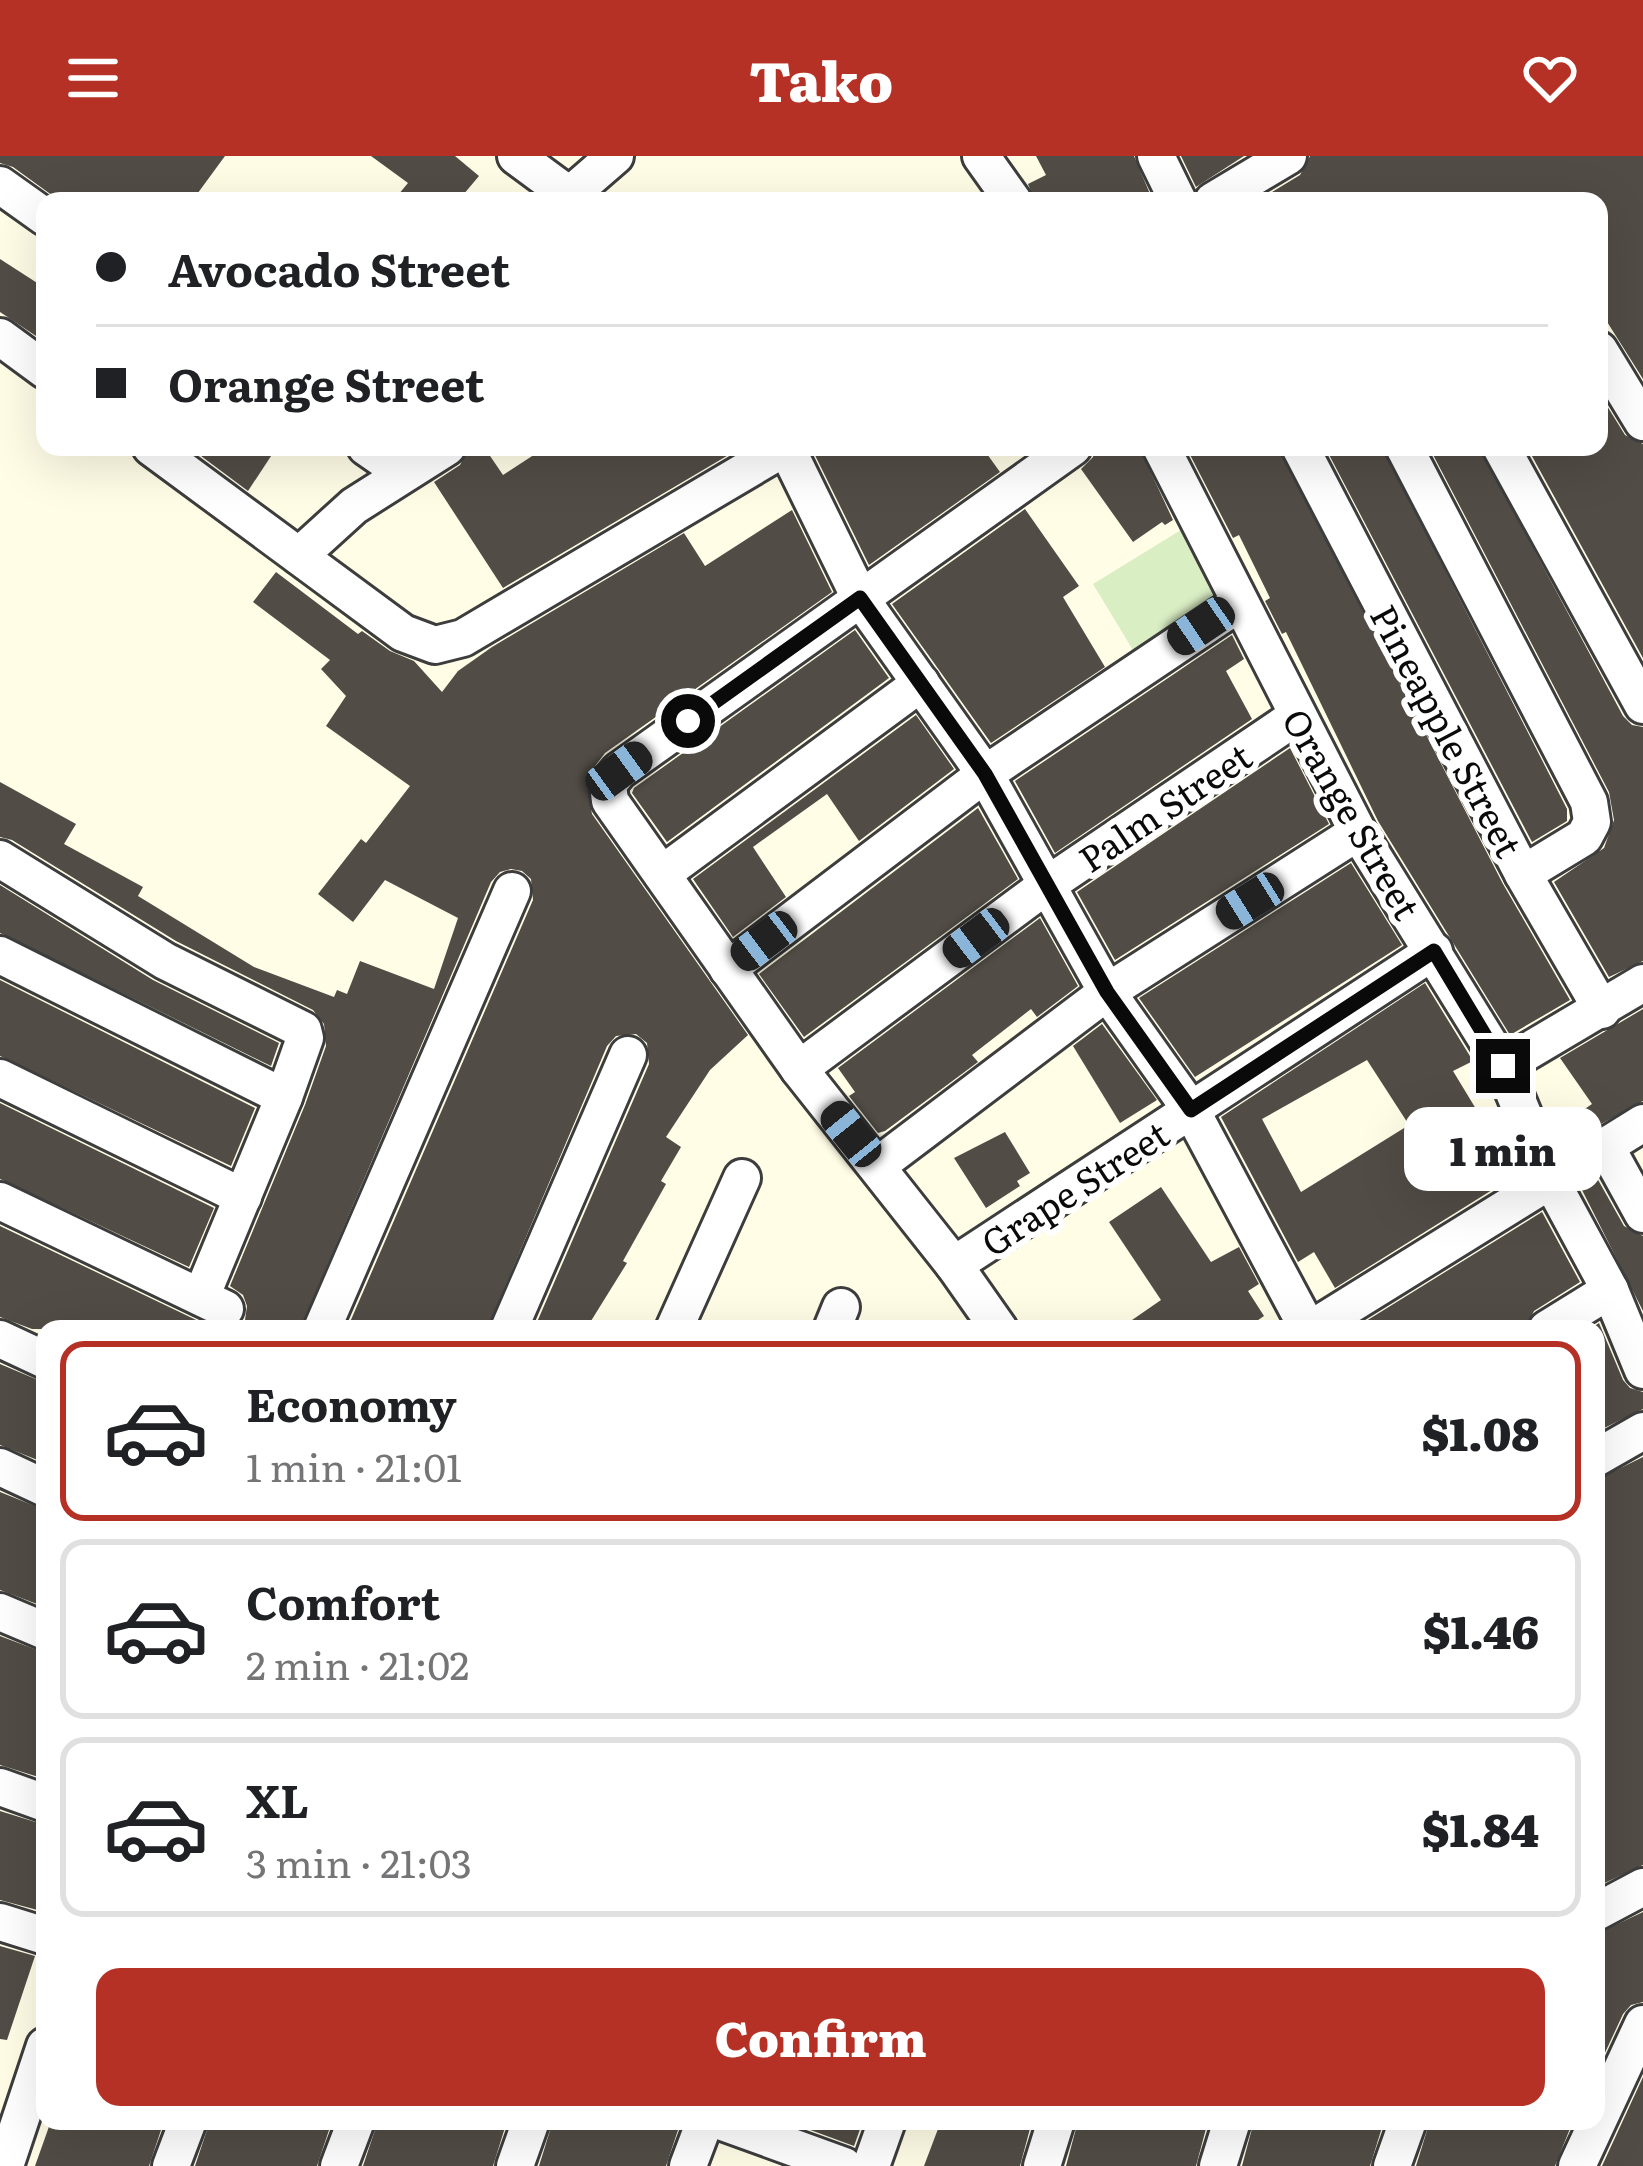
<!DOCTYPE html>
<meta charset="utf-8">
<style>
:root{--surface:#fff;--page:#f2f2f2;--text:#202124;--muted:#757577;--line:#e0e0e0;--accent:#b63125}
body{margin:0;font-family:Literata,serif;background:var(--page);color:var(--text);height:100vh;display:flex;flex-direction:column;font-size:45px;white-space:nowrap}
*{box-sizing:border-box;margin:0}
p{font-size:39px;color:var(--muted)}
.icon{flex:none;width:66px;height:66px;fill:none;stroke:currentColor;stroke-width:2;stroke-linecap:round;stroke-linejoin:round}
.map{position:relative;flex:1;overflow:hidden}
.sheet{position:absolute;left:36px;top:1164px;width:1569px;height:810px;display:flex;flex-direction:column;background:var(--surface);border-radius:24px;box-shadow:0 12px 48px #0002}
.sheet>*{flex:none}
.hud{position:absolute;left:36px;top:36px;width:1572px;height:264px;border-radius:24px;box-shadow:0 12px 48px #0002;display:grid;align-content:center;height:264px;padding:0 60px;background:var(--surface)}
.end{position:absolute;width:54px;height:54px;margin:-27px;border:15px solid #0a0a0a;background:#fff;box-shadow:0 0 0 6px #fff}
.from{border-radius:50%}
.bubble{position:absolute;height:84px;border-radius:24px;background:var(--surface);box-shadow:0 12px 48px #0002;font-size:39px;font-weight:800;line-height:84px;text-align:center}
.car{position:absolute;width:36px;height:72px;margin:-36px -18px;border-radius:15px;box-shadow:0 0 9px 3px #0007;background:linear-gradient(#222 24%,#8ab4d8 0 40%,#222 0 76%,#8ab4d8 0 86%,#222 0)}
.hud b{display:flex;align-items:center;gap:42px;height:114px;font-size:45px}
.hud b+b{border-top:3px solid var(--line)}
.hud i{width:30px;height:30px;background:var(--text)}
ul{padding:21px 0 0;list-style:none}
li{display:flex;align-items:center;gap:36px;height:180px;margin:0 24px 18px;padding:0 36px;border:6px solid var(--line);border-radius:24px}
li div{flex:1}
li b{display:block;font-size:45px}
li em{font-style:normal;font-weight:800}
li.selected{border-color:var(--accent)}
li>.icon{width:108px;height:108px;stroke-width:1.5}
.cta{display:flex;gap:24px;margin-top:auto;padding:24px 60px}
.cta a{flex:1;height:138px;border-radius:24px;background:var(--accent);color:#fff;font-size:48px;font-weight:800;line-height:138px;text-align:center}
header{display:flex;justify-content:space-between;align-items:center;height:156px;padding:0 60px;background:var(--accent);color:#fff;font-size:54px;font-weight:800}
.map>svg:first-child{display:block}
.pitch{fill:#daeec4}
.building{fill:#524c46;fill-rule:evenodd}
.lines{fill:none;stroke-linecap:round;stroke-linejoin:round}
.minor-casing{stroke:#3d3d3d;stroke-width:42}
.minor{stroke:#fff;stroke-width:36}
.route{stroke:#0a0a0a;stroke-width:15}
.labels{text-anchor:middle;dominant-baseline:central;stroke-width:12;stroke-linejoin:round;paint-order:stroke}
.street-label{font-size:36px;fill:#0a0a0a;stroke:#fff}
</style>
<header><svg class="icon" aria-label="menu" viewBox="0 0 24 24"><path d="M4 6h16M4 12h16M4 18h16"/></svg>Tako<svg class="icon" aria-label="heart" viewBox="0 0 24 24"><path d="M12 20l-8-8c-3-5 5-10 8-4 3-6 11-1 8 4z"/></svg></header>
<div class="map">
<svg width="1643" height="2010" viewBox="0 0 1643 2010">
<rect width="100%" height="100%" fill="#fffde6"/>
<path class="pitch" d="M 1207,358 L 1253,434 L 1139,504 L 1093,428 Z"/>
<g class="building">
<path d="M 0,0 L 225,0 L 192,45 L 60,45 L 13,11 L 0,7 Z"/>
<path d="M 371,0 L 455,0 L 479,20 L 458,45 L 393,45 L 408,27 Z"/>
<path d="M 1036,0 L 1134,0 L 1153,45 L 1035,45 L 1028,28 L 1046,19 Z"/>
<path d="M 1181,0 L 1244,0 L 1196,31 Z"/>
<path d="M 1310,0 L 1643,0 L 1643,223 L 1599,153 L 1599,45 L 1257,45 L 1300,19 Z"/>
<path d="M 0,103 L 45,132 L 45,186 L 0,156 Z"/>
<path d="M 1599,237 L 1625,279 L 1643,288 L 1643,502 L 1527,291 L 1599,291 Z"/>
<path d="M 189,291 L 277,291 L 248,335 Z"/>
<path d="M 469,291 L 484,291 L 503,319 L 546,291 L 742,291 L 503,432 L 434,326 L 460,309 Z"/>
<path d="M 811,291 L 982,291 L 1000,316 L 869,409 Z"/>
<path d="M 1095,291 L 1139,291 L 1173,364 L 1165,369 L 1162,366 L 1133,386 L 1081,313 L 1093,301 Z"/>
<path d="M 1186,291 L 1278,291 L 1503,728 L 1570,844 L 1510,879 L 1378,665 L 1286,476 L 1282,478 L 1265,445 L 1270,442 L 1239,379 L 1233,382 Z"/>
<path d="M 1325,291 L 1382,291 L 1567,653 L 1567,665 L 1532,686 Z"/>
<path d="M 1429,291 L 1479,291 L 1623,560 L 1632,569 L 1643,571 L 1643,805 L 1609,821 L 1554,726 L 1604,692 L 1614,664 L 1609,636 Z"/>
<path d="M 1025,353 L 1079,430 L 1063,441 L 1105,511 L 991,587 L 892,448 Z"/>
<path d="M 792,354 L 832,436 L 605,597 L 586,622 L 592,658 L 748,879 L 710,914 L 666,981 L 681,991 L 661,1025 L 666,1028 L 623,1105 L 627,1107 L 586,1173 L 534,1173 L 649,908 L 647,887 L 636,878 L 616,880 L 607,890 L 487,1173 L 347,1173 L 533,744 L 531,723 L 522,715 L 511,713 L 500,716 L 491,726 L 300,1173 L 234,1173 L 245,1164 L 247,1150 L 243,1139 L 230,1130 L 305,949 L 326,890 L 324,868 L 313,854 L 176,785 L 12,684 L 0,681 L 0,626 L 76,668 L 64,688 L 143,731 L 138,740 L 254,811 L 334,841 L 337,834 L 347,838 L 360,805 L 434,833 L 458,762 L 385,724 L 353,766 L 318,738 L 361,683 L 366,687 L 410,630 L 326,570 L 346,540 L 321,513 L 330,504 L 253,446 L 276,416 L 358,478 L 362,475 L 390,495 L 414,505 L 442,536 L 458,515 L 492,491 L 684,377 L 705,410 Z"/>
<path d="M 855,474 L 889,522 L 667,686 L 632,637 L 634,632 Z"/>
<path d="M 1232,479 L 1244,503 L 1226,515 L 1252,563 L 1055,697 L 1015,625 Z"/>
<path d="M 916,559 L 954,613 L 859,685 L 827,638 L 753,691 L 786,741 L 733,781 L 693,723 Z"/>
<path d="M 1290,592 L 1329,668 L 1115,804 L 1077,736 Z"/>
<path d="M 978,652 L 1018,723 L 804,881 L 759,818 Z"/>
<path d="M 1351,707 L 1402,789 L 1195,921 L 1139,842 Z"/>
<path d="M 0,729 L 153,824 L 279,887 L 271,910 L 0,777 Z"/>
<path d="M 1040,762 L 1078,830 L 1037,861 L 1031,853 L 972,899 L 978,906 L 885,975 L 878,977 L 849,940 L 855,936 L 838,912 Z"/>
<path d="M 0,824 L 255,952 L 231,1010 L 0,900 Z"/>
<path d="M 1425,827 L 1473,905 L 1453,915 L 1516,1019 L 1335,1132 L 1314,1096 L 1298,1106 L 1221,961 ZM 1367,904 L 1409,969 L 1301,1036 L 1262,963 Z"/>
<path d="M 1643,853 L 1643,945 L 1581,979 L 1570,963 L 1592,948 L 1560,902 Z"/>
<path d="M 1102,868 L 1157,944 L 1120,967 L 1073,890 Z"/>
<path d="M 0,947 L 214,1052 L 189,1111 L 0,1023 Z"/>
<path d="M 1005,976 L 1030,1017 L 1017,1025 L 1020,1030 L 986,1052 L 954,1002 Z"/>
<path d="M 1597,1022 L 1624,1070 L 1643,1080 L 1643,1155 L 1581,1032 Z"/>
<path d="M 1161,1031 L 1211,1106 L 1239,1091 L 1259,1128 L 1248,1135 L 1264,1160 L 1245,1173 L 1119,1173 L 1161,1144 L 1109,1066 Z"/>
<path d="M 1542,1056 L 1580,1126 L 1534,1155 L 1525,1173 L 1360,1173 L 1358,1170 Z"/>
<path d="M 0,1070 L 215,1173 L 32,1173 L 0,1161 Z"/>
<path d="M 1599,1167 L 1623,1224 L 1630,1232 L 1643,1236 L 1643,1253 L 1596,1276 L 1596,1173 L 1590,1173 Z"/>
<path d="M 0,1208 L 45,1227 L 45,1307 L 0,1289 Z"/>
<path d="M 1643,1301 L 1643,1709 L 1596,1731 L 1596,1324 Z"/>
<path d="M 0,1336 L 45,1354 L 45,1451 L 0,1434 Z"/>
<path d="M 0,1480 L 45,1497 L 45,1623 L 0,1609 Z"/>
<path d="M 0,1655 L 45,1669 L 45,1756 L 0,1744 Z"/>
<path d="M 1643,1756 L 1643,1846 L 1631,1849 L 1623,1858 L 1596,1916 L 1596,1778 Z"/>
<path d="M 0,1790 L 35,1800 L 7,1884 L 0,1883 Z"/>
<path d="M 1643,1921 L 1643,2010 L 1602,2010 Z"/>
<path d="M 51,1965 L 164,1965 L 149,2010 L 35,2010 Z"/>
<path d="M 210,1965 L 332,1965 L 317,2010 L 195,2010 Z"/>
<path d="M 378,1965 L 507,1965 L 493,2010 L 363,2010 Z"/>
<path d="M 553,1965 L 681,1965 L 666,2010 L 539,2010 Z"/>
<path d="M 786,1965 L 863,1965 L 854,1990 Z"/>
<path d="M 941,1965 L 1032,1965 L 1020,2010 L 924,2010 Z"/>
<path d="M 1078,1965 L 1208,1965 L 1196,2010 L 1066,2010 Z"/>
<path d="M 1254,1965 L 1384,1965 L 1370,2010 L 1242,2010 Z"/>
<path d="M 1430,1965 L 1573,1965 L 1555,2010 L 1416,2010 Z"/>
</g>
<g class="lines">
<g class="minor-casing">
<g id="minor">
<path d="M 516,0 L 577,45"/>
<path d="M 981,0 L 1013,45"/>
<path d="M 1156,0 L 1178,45"/>
<path d="M 0,29 L 45,61"/>
<path d="M 570,39 L 615,0"/>
<path d="M 1213,45 L 1288,0"/>
<path d="M 0,181 L 45,214"/>
<path d="M 1599,194 L 1643,266"/>
<path d="M 151,291 L 403,477 L 435,489 L 463,482 L 786,291"/>
<path d="M 366,291 L 402,316"/>
<path d="M 786,291 L 860,442 L 985,618 L 1107,836 L 1191,954 L 1308,1173"/>
<path d="M 1161,291 L 1358,676 L 1503,910 L 1550,1023 L 1610,1134 L 1643,1214"/>
<path d="M 1300,291 L 1523,718 L 1602,854"/>
<path d="M 1404,291 L 1589,646 L 1592,666 L 1584,681 L 1523,718"/>
<path d="M 1501,291 L 1643,549"/>
<path d="M 299,400 L 354,350 L 447,291"/>
<path d="M 0,703 L 165,805 L 303,874 L 305,882 L 284,941"/>
<path d="M 662,718 L 921,527"/>
<path d="M 0,799 L 284,941 L 201,1141"/>
<path d="M 728,813 L 985,618 L 1238,448"/>
<path d="M 1503,910 L 1643,827"/>
<path d="M 799,913 L 1047,729 L 1297,560"/>
<path d="M 0,922 L 243,1041"/>
<path d="M 1606,991 L 1643,1058"/>
<path d="M 877,1010 L 1107,836 L 1358,676"/>
<path d="M 0,1045 L 225,1153"/>
<path d="M 954,1109 L 1434,795"/>
<path d="M 322,1173 L 512,735"/>
<path d="M 509,1173 L 628,899"/>
<path d="M 674,1173 L 742,1022"/>
<path d="M 832,1173 L 841,1151"/>
<path d="M 999,1173 L 954,1109 L 799,913 L 610,645 L 608,628 L 619,615 L 1073,291"/>
<path d="M 1311,1173 L 1643,967"/>
<path d="M 1547,1173 L 1610,1134"/>
<path d="M 0,1183 L 45,1204"/>
<path d="M 1596,1302 L 1643,1275"/>
<path d="M 0,1311 L 45,1332"/>
<path d="M 0,1456 L 45,1475"/>
<path d="M 0,1631 L 45,1647"/>
<path d="M 1596,1756 L 1643,1731"/>
<path d="M 0,1766 L 45,1780"/>
<path d="M 720,1965 L 844,2010"/>
<path d="M 5,2010 L 45,1890"/>
<path d="M 171,2010 L 188,1965"/>
<path d="M 339,2010 L 356,1965"/>
<path d="M 515,2010 L 531,1965"/>
<path d="M 688,2010 L 705,1965"/>
<path d="M 871,2010 L 887,1965"/>
<path d="M 1042,2010 L 1056,1965"/>
<path d="M 1218,2010 L 1232,1965"/>
<path d="M 1392,2010 L 1408,1965"/>
<path d="M 1577,2010 L 1643,1868"/>
</g>
</g>
<use href="#minor" class="minor"/>
</g>
<g class="lines">
<path class="route" d="M 688,565 L 860,442 L 985,618 L 1107,836 L 1191,954 L 1434,795 L 1503,910"/>
</g>
<g class="labels">
<g class="street-label">
<text transform="translate(1448 574) rotate(62)">Pineapple Street</text>
<text transform="translate(1164 650) rotate(-34)">Palm Street</text>
<text transform="translate(1353 657) rotate(60)">Orange Street</text>
<text transform="translate(1074 1031) rotate(-33)">Grape Street</text>
</g>
</g>
</svg>
<i class="end from" style="left:688px;top:565px"></i>
<i class="end" style="left:1503px;top:910px"></i>
<div class="bubble" style="left:1404px;top:951px;width:198px">1 min</div>
<i class="car" style="left:1201px;top:470px;rotate:236deg"></i>
<i class="car" style="left:619px;top:615px;rotate:54deg"></i>
<i class="car" style="left:1250px;top:745px;rotate:238deg"></i>
<i class="car" style="left:976px;top:782px;rotate:233deg"></i>
<i class="car" style="left:764px;top:785px;rotate:233deg"></i>
<i class="car" style="left:851px;top:978px;rotate:321deg"></i>
<div class="hud">
<b><i class="from"></i>Avocado Street</b>
<b><i></i>Orange Street</b>
</div>
<section class="sheet">
<ul>
<li class="selected"><svg class="icon" aria-label="car" viewBox="0 0 24 24"><path d="M5 17H2v-5l4-1 3-4h7l3 4 3 1v5h-3M9 17h6M6 11h13"/><circle cx="7" cy="17" r="2"/><circle cx="17" cy="17" r="2"/></svg><div><b>Economy</b><p>1 min · 21:01</p></div><em>$1.08</em></li>
<li><svg class="icon" aria-label="car" viewBox="0 0 24 24"><path d="M5 17H2v-5l4-1 3-4h7l3 4 3 1v5h-3M9 17h6M6 11h13"/><circle cx="7" cy="17" r="2"/><circle cx="17" cy="17" r="2"/></svg><div><b>Comfort</b><p>2 min · 21:02</p></div><em>$1.46</em></li>
<li><svg class="icon" aria-label="car" viewBox="0 0 24 24"><path d="M5 17H2v-5l4-1 3-4h7l3 4 3 1v5h-3M9 17h6M6 11h13"/><circle cx="7" cy="17" r="2"/><circle cx="17" cy="17" r="2"/></svg><div><b>XL</b><p>3 min · 21:03</p></div><em>$1.84</em></li>
</ul>
<div class="cta"><a>Confirm</a></div>
</section>
</div>
